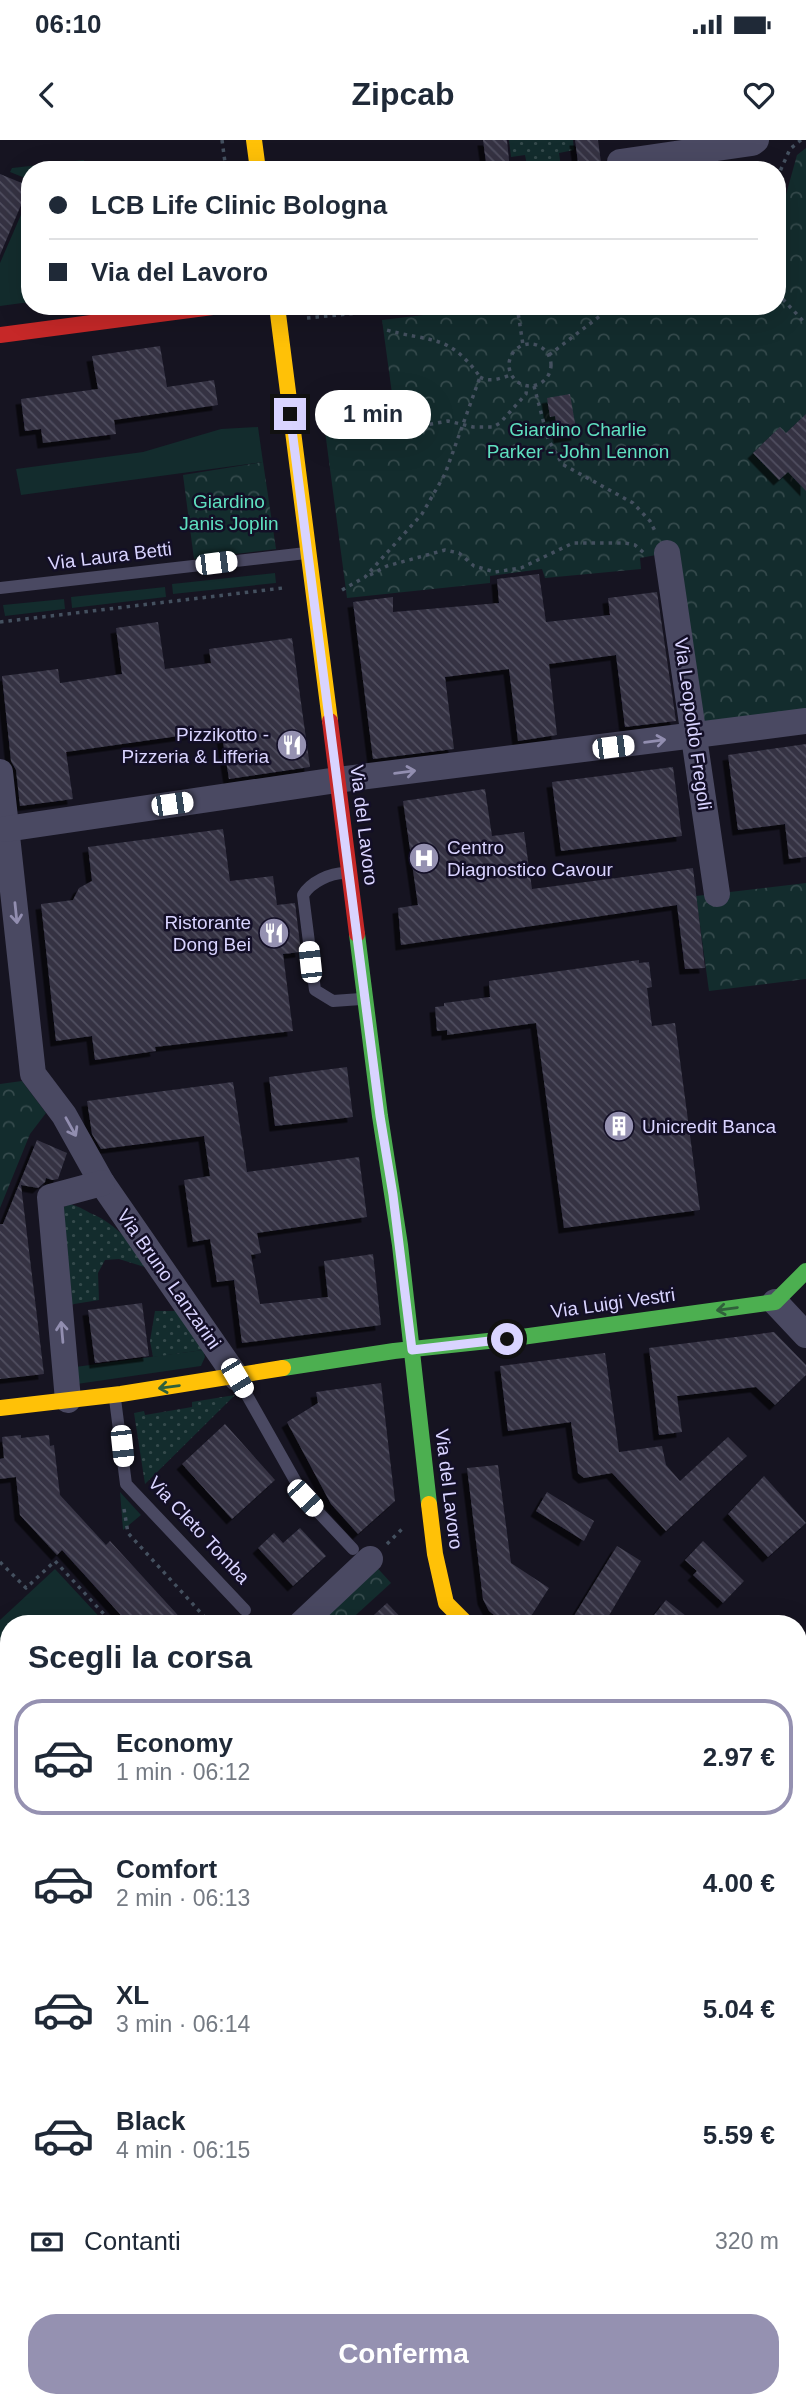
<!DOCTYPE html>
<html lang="it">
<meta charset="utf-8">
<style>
:root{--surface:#fff;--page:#f6f6f7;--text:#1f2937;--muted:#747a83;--line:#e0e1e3;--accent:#9591b1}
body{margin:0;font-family:Helvetica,sans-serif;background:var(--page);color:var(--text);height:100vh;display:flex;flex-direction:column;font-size:26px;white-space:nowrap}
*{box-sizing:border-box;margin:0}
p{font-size:23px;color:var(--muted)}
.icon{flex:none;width:38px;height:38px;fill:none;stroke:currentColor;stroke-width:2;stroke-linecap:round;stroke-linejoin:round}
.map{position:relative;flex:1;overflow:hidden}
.side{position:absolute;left:0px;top:1475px;width:807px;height:793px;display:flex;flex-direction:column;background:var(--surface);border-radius:28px 28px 0 0;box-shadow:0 7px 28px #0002}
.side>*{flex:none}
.hud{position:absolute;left:21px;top:21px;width:765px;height:154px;border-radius:28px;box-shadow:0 7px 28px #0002;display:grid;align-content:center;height:154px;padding:0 28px;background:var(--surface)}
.end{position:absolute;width:32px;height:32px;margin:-16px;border:9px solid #d9d4ff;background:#111;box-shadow:0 0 0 4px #111}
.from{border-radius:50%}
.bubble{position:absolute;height:49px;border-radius:24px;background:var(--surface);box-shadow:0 7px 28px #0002;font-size:23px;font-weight:600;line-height:49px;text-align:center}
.car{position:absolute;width:21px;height:42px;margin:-21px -10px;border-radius:9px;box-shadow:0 0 5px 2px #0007;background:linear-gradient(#fff 24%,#345 0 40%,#fff 0 76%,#345 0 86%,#fff 0)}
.hud b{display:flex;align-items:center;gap:24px;height:66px;font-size:26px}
.hud b+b{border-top:2px solid var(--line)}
.hud i{width:18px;height:18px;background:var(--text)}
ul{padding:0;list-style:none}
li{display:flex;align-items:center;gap:21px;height:116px;margin:0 14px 10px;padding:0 14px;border:4px solid transparent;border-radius:28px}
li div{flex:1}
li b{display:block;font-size:26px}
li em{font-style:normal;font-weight:600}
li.active{border-color:var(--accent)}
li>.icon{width:63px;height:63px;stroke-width:1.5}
h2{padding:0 28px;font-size:32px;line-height:84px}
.pay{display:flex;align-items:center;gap:18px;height:77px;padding:0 28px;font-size:26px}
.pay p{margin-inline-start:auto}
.primary-button{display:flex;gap:14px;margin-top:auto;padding:14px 28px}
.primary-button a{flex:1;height:80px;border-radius:28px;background:var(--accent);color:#fff;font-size:28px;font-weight:600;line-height:80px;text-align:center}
.status{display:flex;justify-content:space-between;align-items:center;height:49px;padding:0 35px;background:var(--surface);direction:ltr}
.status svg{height:19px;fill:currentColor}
header{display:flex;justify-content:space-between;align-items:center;height:91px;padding:0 28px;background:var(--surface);font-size:32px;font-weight:600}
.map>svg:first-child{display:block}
.grass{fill:#132c2d}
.park{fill:url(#park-crowns)}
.garden{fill:url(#garden-dots)}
.building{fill:url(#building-back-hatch);filter:url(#shadow)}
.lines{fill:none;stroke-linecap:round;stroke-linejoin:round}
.path{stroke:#44505f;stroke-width:3.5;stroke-dasharray:3.5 5;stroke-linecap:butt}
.lane{stroke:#4a4962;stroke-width:12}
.street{stroke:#4a4962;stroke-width:26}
.fast{stroke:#4caf50;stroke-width:16}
.slow{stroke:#ffc107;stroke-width:16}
.jam{stroke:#c62828;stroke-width:16}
.oneway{stroke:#928eb0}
.oneway2{stroke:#305f3b}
.route{stroke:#d9d4ff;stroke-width:9}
.labels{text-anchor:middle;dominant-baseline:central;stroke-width:5;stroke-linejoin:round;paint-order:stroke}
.park-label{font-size:19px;fill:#5fe0c0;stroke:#130f26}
.street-label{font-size:19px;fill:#d9d4ff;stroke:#130f26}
.poi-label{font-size:19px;fill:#d9d4ff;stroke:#130f26;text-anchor:end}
</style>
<div class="status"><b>06:10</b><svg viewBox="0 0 49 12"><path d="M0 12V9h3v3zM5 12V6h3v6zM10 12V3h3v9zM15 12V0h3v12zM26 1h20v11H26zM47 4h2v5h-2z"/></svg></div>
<header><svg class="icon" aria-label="back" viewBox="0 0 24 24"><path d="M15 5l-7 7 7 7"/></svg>Zipcab<svg class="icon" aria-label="heart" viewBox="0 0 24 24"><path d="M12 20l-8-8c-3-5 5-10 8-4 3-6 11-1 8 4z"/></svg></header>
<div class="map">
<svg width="806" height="2267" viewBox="0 0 806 2267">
<defs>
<pattern id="park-crowns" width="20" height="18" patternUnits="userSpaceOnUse" patternTransform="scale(1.75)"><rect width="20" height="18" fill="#132c2d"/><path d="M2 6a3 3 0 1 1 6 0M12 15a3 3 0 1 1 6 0" fill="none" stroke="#354a4c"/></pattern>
<pattern id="garden-dots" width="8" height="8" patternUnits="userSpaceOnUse" patternTransform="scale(1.75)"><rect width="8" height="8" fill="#132c2d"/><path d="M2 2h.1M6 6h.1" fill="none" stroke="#354a4c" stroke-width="1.8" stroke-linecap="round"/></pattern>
<pattern id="building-back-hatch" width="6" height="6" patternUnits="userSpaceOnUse" patternTransform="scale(1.75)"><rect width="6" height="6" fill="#343243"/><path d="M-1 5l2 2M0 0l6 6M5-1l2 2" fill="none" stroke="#514f5f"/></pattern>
<filter id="shadow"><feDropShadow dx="-5.5" dy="5.5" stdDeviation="0" flood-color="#0009"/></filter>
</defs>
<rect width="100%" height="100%" fill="#161421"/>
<g class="grass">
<path d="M 84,20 L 80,30 L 30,30 L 30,40 L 10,32 L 12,28 Z"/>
<path d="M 30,54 L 30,162 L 0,166 L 0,123 Z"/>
<path d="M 258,287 L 263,322 L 21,355 L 16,329 L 143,312 L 221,289 Z"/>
<path d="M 275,433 L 276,443 L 173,454 L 172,444 Z"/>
<path d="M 165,447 L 166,457 L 72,468 L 71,457 Z"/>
<path d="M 64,459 L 65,469 L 5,476 L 3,465 Z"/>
<path d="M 203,1210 L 205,1217 L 201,1226 L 77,1244 L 75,1227 Z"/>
<path d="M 120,1352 L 141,1375 L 123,1390 Z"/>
<path d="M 55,1429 L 106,1484 L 9,1484 L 9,1531 L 0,1521 L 0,1480 Z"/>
</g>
<g class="park">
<path d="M 806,8 L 806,573 L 701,589 L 667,413 L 640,418 L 641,429 L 545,438 L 542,429 L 490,436 L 490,443 L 347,458 L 325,291 L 396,283 L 382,180 L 498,166 L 777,166 L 777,87 L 797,15 Z"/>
<path d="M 263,322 L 276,409 L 194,419 L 183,335 Z"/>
<path d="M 806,743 L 806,839 L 709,851 L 696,756 Z"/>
<path d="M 22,941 L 46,973 L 30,994 L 0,1068 L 0,944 Z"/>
<path d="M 362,1411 L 391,1443 L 346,1484 L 283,1484 Z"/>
<path d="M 9,1705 L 9,1798 L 8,1799 L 0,1793 L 0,1713 Z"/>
</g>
<g class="garden">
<path d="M 509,0 L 573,0 L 574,10 L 559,13 L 561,27 L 576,26 L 577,30 L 528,30 L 525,15 L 511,17 Z"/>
<path d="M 70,1064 C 78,1066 83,1069 90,1073 C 119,1085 132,1105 151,1129 L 119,1119 L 105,1120 L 98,1133 L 99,1160 L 68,1165 L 62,1068 Z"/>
<path d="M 155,1171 L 180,1171 L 203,1210 L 153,1217 L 150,1201 Z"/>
<path d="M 235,1255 L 145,1344 L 134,1273 L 144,1271 L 145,1275 L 192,1267 L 192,1262 Z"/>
</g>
<g class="building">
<path d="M 483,0 L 507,0 L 510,30 L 487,30 Z"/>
<path d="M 575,0 L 598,0 L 602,30 L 579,30 Z"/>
<path d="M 0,34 L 29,46 L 0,115 Z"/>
<path d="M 160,206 L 167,247 L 214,240 L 218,265 L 114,280 L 116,294 L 43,303 L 41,289 L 25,291 L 21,259 L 98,249 L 92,216 Z"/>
<path d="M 570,254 L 577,295 L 559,298 L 555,276 L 550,277 L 547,258 Z"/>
<path d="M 806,274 L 806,351 L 788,332 L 779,340 L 753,313 L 780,287 L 786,293 Z"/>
<path d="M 539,434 L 546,482 L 610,475 L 608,458 L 657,452 L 676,581 L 625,587 L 616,515 L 549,524 L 557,595 L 518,601 L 509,529 L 445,537 L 454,609 L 373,619 L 353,462 L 393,457 L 393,472 L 499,463 L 497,439 Z"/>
<path d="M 158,482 L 165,529 L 211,523 L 209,509 L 292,498 L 310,627 L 229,639 L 221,590 L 66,612 L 73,659 L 20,666 L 16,630 L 11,621 L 2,536 L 58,529 L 60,543 L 122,534 L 116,488 Z"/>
<path d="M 806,604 L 806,717 L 789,719 L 785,684 L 738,690 L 728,615 Z"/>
<path d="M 673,627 L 682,696 L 561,711 L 552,642 Z"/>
<path d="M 485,649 L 492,696 L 524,692 L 532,749 L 693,728 L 705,828 L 685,829 L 677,765 L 401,805 L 398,768 L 418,765 L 403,661 Z"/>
<path d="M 223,689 L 230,741 L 273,736 L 277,765 L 295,763 L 301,812 L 283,814 L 293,891 L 155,907 L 156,911 L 95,920 L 92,896 L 56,901 L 41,764 L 73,760 L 79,748 L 92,741 L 88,707 Z"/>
<path d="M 639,820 L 639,823 L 649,822 L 652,847 L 647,848 L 652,886 L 675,883 L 700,1070 L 564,1088 L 536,883 L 447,895 L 447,890 L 437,891 L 435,867 L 444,866 L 444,863 L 490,857 L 489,841 Z"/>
<path d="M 347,927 L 353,977 L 275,986 L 269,937 Z"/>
<path d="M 233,942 L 247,1032 L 359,1017 L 367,1077 L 257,1093 L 261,1113 L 251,1115 L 260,1164 L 328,1157 L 324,1121 L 373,1114 L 381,1185 L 242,1203 L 234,1140 L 217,1142 L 210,1099 L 193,1102 L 184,1040 L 210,1036 L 204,996 L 101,1009 L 92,994 L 87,961 Z"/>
<path d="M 37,1000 L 67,1013 L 58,1039 L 52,1040 L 46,1038 L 45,1042 L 38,1048 L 21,1045 L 44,1234 L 0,1239 L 0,1084 L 3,1084 Z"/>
<path d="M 142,1163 L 149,1216 L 95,1223 L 88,1170 Z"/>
<path d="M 774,1192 L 806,1225 L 806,1235 L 775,1265 L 756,1247 L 677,1256 L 682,1292 L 659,1295 L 649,1208 Z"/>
<path d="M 605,1213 L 619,1312 L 662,1306 L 666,1325 L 680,1341 L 728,1297 L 747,1316 L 666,1391 L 612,1333 L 584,1338 L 578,1333 L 571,1282 L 508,1291 L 500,1226 Z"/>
<path d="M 381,1243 L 395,1361 L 358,1394 L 331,1364 L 287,1282 L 318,1263 L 316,1252 Z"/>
<path d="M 225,1284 L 275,1340 L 232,1379 L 182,1324 Z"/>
<path d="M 21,1295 L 21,1298 L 49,1295 L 50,1306 L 54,1305 L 60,1355 L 106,1405 L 110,1401 L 186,1484 L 129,1484 L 62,1410 L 57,1415 L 20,1375 L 16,1337 L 0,1339 L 0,1319 L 4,1318 L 2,1297 Z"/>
<path d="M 498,1325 L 511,1423 L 549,1448 L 526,1484 L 505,1484 L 489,1471 L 483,1459 L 467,1328 Z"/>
<path d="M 764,1336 L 806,1383 L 768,1417 L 728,1374 Z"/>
<path d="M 547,1352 L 594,1381 L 584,1401 L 536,1371 Z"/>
<path d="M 300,1388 L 326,1416 L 293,1446 L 258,1408 L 274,1393 L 283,1403 Z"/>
<path d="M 703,1401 L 744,1441 L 723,1463 L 693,1435 L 697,1431 L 685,1420 Z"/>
<path d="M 617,1406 L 641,1421 L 604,1484 L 569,1484 Z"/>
<path d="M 666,1460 L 696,1484 L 647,1484 Z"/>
<path d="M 387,1463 L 407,1484 L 364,1484 Z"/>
</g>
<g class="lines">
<g class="path">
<path d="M 222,0 L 226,30"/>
<path d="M 777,38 L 790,9 L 801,0"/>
<path d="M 777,153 L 806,184"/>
<path d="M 517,166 L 523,205"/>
<path d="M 307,178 L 429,166"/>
<circle cx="530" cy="225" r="21"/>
<path d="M 549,215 L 613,166"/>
<path d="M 480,237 C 490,243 501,238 511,235"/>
<path d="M 534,246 L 548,299 L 562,324 L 633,363 L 650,381 L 656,393"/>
<path d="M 396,283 L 420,286 L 448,281 L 473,287 L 493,287 L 500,283 L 526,254 L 527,246"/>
<path d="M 370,435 L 387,426 L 445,410 L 459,413 L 474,426 L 495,432 L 521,428 L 573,403 L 625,403 L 635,405 L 644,413"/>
<path d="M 342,450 L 365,437 L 422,374 L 445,334 L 480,237 C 448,192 430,203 383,189"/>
<path d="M 0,482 L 283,448"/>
<path d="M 124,1369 L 128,1393 L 211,1484"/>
<path d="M 387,1404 L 404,1387"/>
<path d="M 0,1422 L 26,1448 L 55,1421 L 113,1484"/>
<path d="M 798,1791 L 803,1791 L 806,1788"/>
<path d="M 798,2176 L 801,2161"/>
<path d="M 798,2180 L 806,2186"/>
<path d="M 171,2267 L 178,2259"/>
<path d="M 285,2267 L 286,2259"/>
<path d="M 772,2267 L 778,2259"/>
</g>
<g class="lane">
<path d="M 0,448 L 306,413"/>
<path d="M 345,733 C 330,733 311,742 303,755 L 315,850 L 333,861 L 361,859"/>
<path d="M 239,1241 L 305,1358 L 353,1409"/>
<path d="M 115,1259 L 126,1344 L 245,1470"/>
</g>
<g class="street">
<path d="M 621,30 L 620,22 L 752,3 L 756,0"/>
<path d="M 667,413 L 717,754"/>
<path d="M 0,632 L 33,934 L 64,975 L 102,1043 L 237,1238"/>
<path d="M 6,689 L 337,640 L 806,581"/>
<path d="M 775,1162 L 806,1195"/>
<path d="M 68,1260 L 50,1057 L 102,1043"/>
<path d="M 301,1484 L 370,1419"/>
<path d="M 798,2137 L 806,2132"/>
<path d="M 798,2218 L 806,2225"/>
<path d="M 624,2267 L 633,2259"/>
</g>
<g class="fast">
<path d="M 357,794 L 380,976 L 400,1105 L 429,1364"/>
<path d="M 283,1228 L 394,1211 L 507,1199 L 775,1162 L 806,1131"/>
<path d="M 798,1740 L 806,1733"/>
</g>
<g class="slow">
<path d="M 254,0 L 258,30"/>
<path d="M 277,166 L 330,581"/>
<path d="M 0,1268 L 121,1254 L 283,1228"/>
<path d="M 429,1364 L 435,1414 L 446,1463 L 467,1484"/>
<path d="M 233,2267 L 242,2259"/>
</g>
<g class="jam">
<path d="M 0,195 L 220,166"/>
<path d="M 330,581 L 357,794"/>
<path d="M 0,2016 L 9,2025"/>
</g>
</g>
<defs><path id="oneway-shaft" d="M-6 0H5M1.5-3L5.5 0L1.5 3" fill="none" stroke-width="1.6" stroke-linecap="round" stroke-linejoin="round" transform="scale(1.75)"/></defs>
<g class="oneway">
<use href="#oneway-shaft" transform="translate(655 601) rotate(-7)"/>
<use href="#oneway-shaft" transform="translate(405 632) rotate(-7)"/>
<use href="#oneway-shaft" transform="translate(16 773) rotate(84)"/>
<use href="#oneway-shaft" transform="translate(71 987) rotate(61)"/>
<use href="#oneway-shaft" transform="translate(62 1192) rotate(-95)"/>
</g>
<g class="oneway2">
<use href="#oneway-shaft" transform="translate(727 1169) rotate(172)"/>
<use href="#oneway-shaft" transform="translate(169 1247) rotate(172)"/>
</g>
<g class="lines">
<path class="route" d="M 290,274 L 380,976 L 393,1055 L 412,1210 L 507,1199"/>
</g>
<defs>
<g id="restaurant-disc" transform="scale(1.575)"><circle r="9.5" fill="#9591b1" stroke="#130f26"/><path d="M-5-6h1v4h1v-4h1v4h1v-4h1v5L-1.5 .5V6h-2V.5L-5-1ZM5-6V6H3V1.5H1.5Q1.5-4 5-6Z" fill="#fff"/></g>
<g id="hospital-disc" transform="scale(1.575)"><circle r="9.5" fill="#9591b1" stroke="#130f26"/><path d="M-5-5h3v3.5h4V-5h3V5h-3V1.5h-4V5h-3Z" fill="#fff"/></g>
<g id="building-disc" transform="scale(1.575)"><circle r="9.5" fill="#9591b1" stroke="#130f26"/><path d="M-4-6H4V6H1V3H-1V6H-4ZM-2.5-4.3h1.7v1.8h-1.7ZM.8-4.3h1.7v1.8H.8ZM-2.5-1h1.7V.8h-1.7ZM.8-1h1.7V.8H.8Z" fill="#fff"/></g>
</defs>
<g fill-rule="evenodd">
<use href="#restaurant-disc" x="292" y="605"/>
<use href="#hospital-disc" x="424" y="718"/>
<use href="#restaurant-disc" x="274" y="793"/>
<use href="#building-disc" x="619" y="986"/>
</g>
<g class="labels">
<g class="park-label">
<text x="578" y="289">Giardino Charlie<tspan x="578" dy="22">Parker - John Lennon</tspan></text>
<text x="229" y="361">Giardino<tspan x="229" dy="22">Janis Joplin</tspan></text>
</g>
<g class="street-label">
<text transform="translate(110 416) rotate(-7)">Via Laura Betti</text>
<text transform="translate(693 584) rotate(82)">Via Leopoldo Fregoli</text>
<text transform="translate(364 685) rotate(83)">Via del Lavoro</text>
<text transform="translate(169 1139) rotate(55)">Via Bruno Lanzarini</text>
<text transform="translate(613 1163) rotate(-8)">Via Luigi Vestri</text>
<text transform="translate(449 1349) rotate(83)">Via del Lavoro</text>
<text transform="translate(199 1390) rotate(47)">Via Cleto Tomba</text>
</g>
<g class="poi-label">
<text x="269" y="594">Pizzikotto -<tspan x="269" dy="22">Pizzeria &amp; Lifferia</tspan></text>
<text x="447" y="707" text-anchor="start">Centro<tspan x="447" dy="22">Diagnostico Cavour</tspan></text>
<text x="251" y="782">Ristorante<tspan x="251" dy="22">Dong Bei</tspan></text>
<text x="642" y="986" text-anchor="start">Unicredit Banca</text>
</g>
</g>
</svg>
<i class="end from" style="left:507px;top:1199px"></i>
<i class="end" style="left:290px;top:274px"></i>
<div class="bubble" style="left:315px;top:250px;width:116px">1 min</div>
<i class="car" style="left:216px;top:423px;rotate:83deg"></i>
<i class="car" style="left:613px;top:607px;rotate:83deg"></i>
<i class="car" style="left:172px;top:664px;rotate:82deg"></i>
<i class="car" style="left:310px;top:822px;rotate:354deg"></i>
<i class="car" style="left:237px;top:1238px;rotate:149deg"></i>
<i class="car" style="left:122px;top:1306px;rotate:174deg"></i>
<i class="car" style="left:305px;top:1358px;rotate:137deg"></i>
<div class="hud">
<b><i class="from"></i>LCB Life Clinic Bologna</b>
<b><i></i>Via del Lavoro</b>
</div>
<section class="side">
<h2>Scegli la corsa</h2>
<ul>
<li class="active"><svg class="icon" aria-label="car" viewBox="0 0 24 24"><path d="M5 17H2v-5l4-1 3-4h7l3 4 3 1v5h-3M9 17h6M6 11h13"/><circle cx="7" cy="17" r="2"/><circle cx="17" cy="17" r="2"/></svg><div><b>Economy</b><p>1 min · 06:12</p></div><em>2.97 €</em></li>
<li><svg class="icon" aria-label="car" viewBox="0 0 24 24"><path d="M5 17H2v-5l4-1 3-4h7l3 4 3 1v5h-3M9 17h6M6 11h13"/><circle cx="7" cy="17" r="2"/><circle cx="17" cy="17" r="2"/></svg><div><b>Comfort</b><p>2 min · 06:13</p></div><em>4.00 €</em></li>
<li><svg class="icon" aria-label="car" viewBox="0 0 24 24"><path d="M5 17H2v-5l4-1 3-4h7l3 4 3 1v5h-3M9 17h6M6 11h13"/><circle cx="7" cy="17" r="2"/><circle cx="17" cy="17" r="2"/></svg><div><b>XL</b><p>3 min · 06:14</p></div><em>5.04 €</em></li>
<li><svg class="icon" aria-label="car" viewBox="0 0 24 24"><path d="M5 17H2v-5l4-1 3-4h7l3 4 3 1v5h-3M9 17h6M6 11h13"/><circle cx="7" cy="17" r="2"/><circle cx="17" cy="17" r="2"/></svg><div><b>Black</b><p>4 min · 06:15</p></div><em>5.59 €</em></li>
</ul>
<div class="pay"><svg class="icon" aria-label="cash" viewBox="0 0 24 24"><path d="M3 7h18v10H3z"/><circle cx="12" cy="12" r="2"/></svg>Contanti<p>320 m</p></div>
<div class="primary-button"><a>Conferma</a></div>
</section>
</div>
